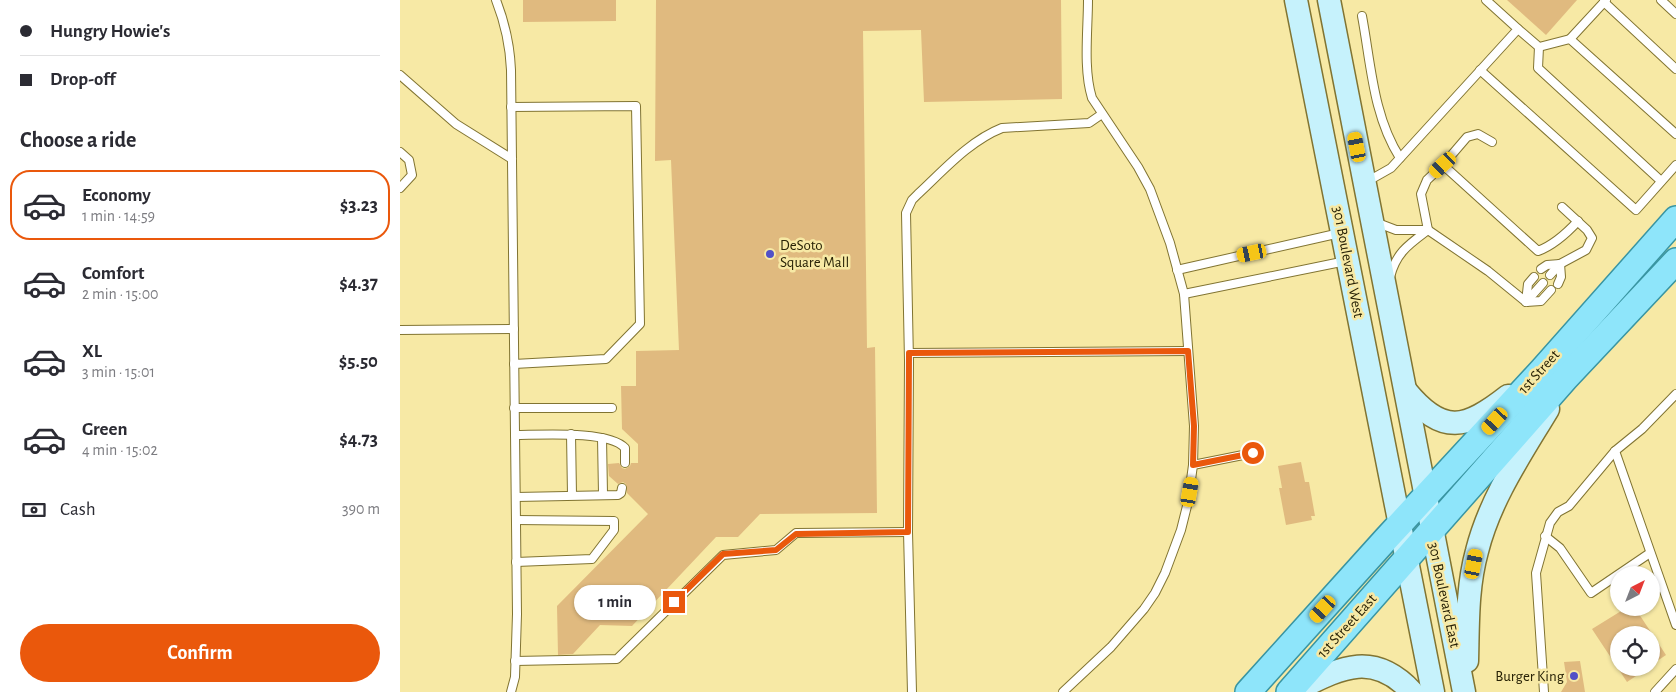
<!DOCTYPE html>
<meta charset="utf-8">
<style>
:root{--surface:#fff;--page:#f7f7f7;--text:#2b2b33;--muted:#7c7c81;--line:#e1e1e2;--accent:#ea580c}
body{margin:0;font-family:"Alegreya Sans",sans-serif;background:var(--page);color:var(--text);height:100vh;display:flex;flex-direction:column;font-size:19px;white-space:nowrap}
*{box-sizing:border-box;margin:0}
p{font-size:16px;color:var(--muted)}
.icon{flex:none;width:28px;height:28px;fill:none;stroke:currentColor;stroke-width:2;stroke-linecap:round;stroke-linejoin:round}
.map{position:relative;flex:1;overflow:hidden}
.sheet{display:flex;flex-direction:column;background:var(--surface);width:400px}
.sheet>*{flex:none}
.hud{display:grid;align-content:center;height:110px;padding:0 20px;background:var(--surface)}
.needle{width:32px;rotate:42deg}
.controls{position:absolute;left:1210px;top:566px;display:grid;gap:10px}
.controls a{display:grid;place-items:center;width:50px;height:50px;border-radius:50%;background:var(--surface);box-shadow:0 1px 4px #0004;font-size:25px}
.end{position:absolute;width:22px;height:22px;margin:-11px;border:6px solid #ea580c;background:#fff;box-shadow:0 0 0 2px #fff}
.from{border-radius:50%}
.bubble{position:absolute;height:35px;border-radius:18px;background:var(--surface);box-shadow:0 1px 4px #0004;font-size:16px;font-weight:700;line-height:35px;text-align:center}
.car{position:absolute;width:15px;height:30px;margin:-15px -8px;border-radius:6px;box-shadow:0 0 4px 1px #0007;background:linear-gradient(#f5c518 24%,#345 0 40%,#f5c518 0 76%,#345 0 86%,#f5c518 0)}
.hud b{display:flex;align-items:center;gap:18px;height:48px;font-size:19px}
.hud b+b{border-top:1px solid var(--line)}
.hud i{width:12px;height:12px;background:var(--text)}
ul{padding:0;list-style:none}
li{display:flex;align-items:center;gap:15px;height:70px;margin:0 10px 8px;padding:0 10px;border:2px solid transparent;border-radius:20px}
li div{flex:1}
li b{display:block;font-size:19px}
li em{font-style:normal;font-weight:700}
li.selected{border-color:var(--accent)}
li>.icon{width:45px;height:45px;stroke-width:1.5}
h2{padding:0 20px;font-size:22px;line-height:60px}
.pay{display:flex;align-items:center;gap:12px;height:55px;padding:0 20px;font-size:19px}
.pay p{margin-inline-start:auto}
.action{display:flex;gap:10px;margin-top:auto;padding:10px 20px}
.action a{flex:1;height:58px;border-radius:30px;background:var(--accent);color:#fff;font-size:20px;font-weight:700;line-height:58px;text-align:center}
main{display:flex;flex:1;min-height:0}
.map>svg:first-child{display:block}
.building{fill:#e0ba7f}
.lines{fill:none;stroke-linecap:round;stroke-linejoin:round}
.lane-casing{stroke:#817432;stroke-width:10}
.secondary-casing{stroke:#817432;stroke-width:25}
.primary-casing{stroke:#3995a2;stroke-width:28}
.lane{stroke:#fff;stroke-width:8}
.secondary{stroke:#c6f2fc;stroke-width:22}
.primary{stroke:#8ee5fa;stroke-width:25}
.route{stroke:#ea580c;stroke-width:6}
.poi-dot{fill:#5251c7;stroke:#f7e9a5;stroke-width:2}
.labels{text-anchor:middle;dominant-baseline:central;stroke-width:5;stroke-linejoin:round;paint-order:stroke}
.poi-label{font-size:15px;fill:#282206;stroke:#f7e9a5;text-anchor:start}
.street-label{font-size:15px;fill:#282206;stroke:#f7e9a5}
</style>
<main>
<section class="sheet">
<div class="hud">
<b><i class="from"></i>Hungry Howie's</b>
<b><i></i>Drop-off</b>
</div>
<h2>Choose a ride</h2>
<ul>
<li class="selected"><svg class="icon" aria-label="car" viewBox="0 0 24 24"><path d="M5 17H2v-5l4-1 3-4h7l3 4 3 1v5h-3M9 17h6M6 11h13"/><circle cx="7" cy="17" r="2"/><circle cx="17" cy="17" r="2"/></svg><div><b>Economy</b><p>1 min · 14:59</p></div><em>$3.23</em></li>
<li><svg class="icon" aria-label="car" viewBox="0 0 24 24"><path d="M5 17H2v-5l4-1 3-4h7l3 4 3 1v5h-3M9 17h6M6 11h13"/><circle cx="7" cy="17" r="2"/><circle cx="17" cy="17" r="2"/></svg><div><b>Comfort</b><p>2 min · 15:00</p></div><em>$4.37</em></li>
<li><svg class="icon" aria-label="car" viewBox="0 0 24 24"><path d="M5 17H2v-5l4-1 3-4h7l3 4 3 1v5h-3M9 17h6M6 11h13"/><circle cx="7" cy="17" r="2"/><circle cx="17" cy="17" r="2"/></svg><div><b>XL</b><p>3 min · 15:01</p></div><em>$5.50</em></li>
<li><svg class="icon" aria-label="car" viewBox="0 0 24 24"><path d="M5 17H2v-5l4-1 3-4h7l3 4 3 1v5h-3M9 17h6M6 11h13"/><circle cx="7" cy="17" r="2"/><circle cx="17" cy="17" r="2"/></svg><div><b>Green</b><p>4 min · 15:02</p></div><em>$4.73</em></li>
</ul>
<div class="pay"><svg class="icon" aria-label="cash" viewBox="0 0 24 24"><path d="M3 7h18v10H3z"/><circle cx="12" cy="12" r="2"/></svg>Cash<p>390 m</p></div>
<div class="action"><a>Confirm</a></div>
</section>
<div class="map">
<svg width="1276" height="692" viewBox="0 0 1276 692">
<rect width="100%" height="100%" fill="#f7e9a5"/>
<g class="building">
<path d="M 123,0 L 216,0 L 216,21 L 123,22 Z"/>
<path d="M 256,0 L 661,0 L 662,99 L 524,102 L 521,30 L 463,31 L 467,348 L 475,347 L 477,513 L 360,514 L 338,537 L 316,537 L 232,626 L 200,625 L 173,654 L 158,655 L 157,606 L 248,514 L 227,493 L 226,484 L 223,482 L 218,484 L 209,476 L 208,464 L 219,463 L 222,468 L 225,469 L 230,466 L 231,463 L 238,463 L 238,444 L 222,429 L 221,386 L 236,386 L 236,351 L 279,350 L 271,160 L 255,161 Z"/>
<path d="M 1107,0 L 1177,0 L 1146,35 Z"/>
<path d="M 901,462 L 905,482 L 909,482 L 915,516 L 911,516 L 912,520 L 886,525 L 879,488 L 882,488 L 878,466 Z"/>
<path d="M 1226,608 L 1235,608 L 1266,655 L 1251,665 L 1251,635 L 1219,635 L 1219,668 L 1248,668 L 1227,682 L 1192,629 Z"/>
<path d="M 1180,661 L 1185,692 L 1161,692 L 1167,682 L 1164,662 Z"/>
</g>
<g class="lines">
<g class="lane-casing">
<g id="lane">
<path d="M 96,0 C 105,23 110,46 111,70 L 117,614 L 115,677 L 111,692"/>
<path d="M 1261,0 L 1276,14"/>
<path d="M 1204,2 L 1276,69"/>
<path d="M 962,16 C 971,64 973,116 1000,158"/>
<path d="M 1118,29 L 1139,47 L 1170,39 L 1276,134"/>
<path d="M 1170,39 L 1206,0"/>
<path d="M 1139,47 L 1138,68 L 1261,181"/>
<path d="M 1080,70 L 1236,210 L 1276,165"/>
<path d="M 0,75 L 56,124 L 112,159"/>
<path d="M 111,107 L 236,106 L 240,324 L 206,359 L 114,364"/>
<path d="M 0,152 L 9,160 L 12,175 L 0,188"/>
<path d="M 1043,165 L 1138,251 C 1154,245 1166,234 1178,221"/>
<path d="M 968,181 L 991,168 L 1118,29 L 1086,0"/>
<path d="M 975,222 L 996,230 L 1028,230 L 1088,271 L 1126,302 L 1141,301 L 1151,290"/>
<path d="M 1028,230 L 1021,194 L 1027,180 L 1043,165 L 1067,137 L 1078,134 L 1092,142"/>
<path d="M 1141,269 L 1147,265 L 1160,264"/>
<path d="M 777,270 L 940,233"/>
<path d="M 1150,275 L 1160,264 L 1186,250 L 1192,238 L 1187,230 L 1162,207"/>
<path d="M 990,277 C 996,253 1008,245 1028,230"/>
<path d="M 1158,284 L 1161,277 L 1160,264"/>
<path d="M 784,294 L 946,261"/>
<path d="M 1126,302 L 1128,284 L 1134,277"/>
<path d="M 1126,302 L 1143,283"/>
<path d="M 0,330 L 114,329"/>
<path d="M 509,353 L 788,351"/>
<path d="M 114,408 L 212,408"/>
<path d="M 171,434 L 172,495"/>
<path d="M 115,435 C 139,435 209,430 225,448 L 225,463"/>
<path d="M 202,438 L 203,494"/>
<path d="M 1215,451 L 1276,625"/>
<path d="M 793,465 L 853,453"/>
<path d="M 116,497 L 218,495 L 221,493 L 222,488"/>
<path d="M 116,520 L 214,521 L 214,530 L 192,559 L 116,562"/>
<path d="M 1145,536 L 1160,548 L 1191,593 L 1250,553"/>
<path d="M 115,661 L 217,659 L 323,555 L 376,550 L 396,533 L 508,532"/>
<path d="M 512,692 L 508,532 L 509,361 L 506,213 L 512,200 L 518,194 C 543,171 569,141 602,128 L 689,123 L 702,114"/>
<path d="M 663,692 L 711,647 L 744,609 L 755,593 L 765,573 L 781,530 L 788,502 L 793,465 L 794,426 L 784,294 L 770,243 L 750,189 L 738,167 L 692,98 C 683,69 688,30 688,0"/>
<path d="M 1144,692 L 1136,573 L 1150,523 L 1158,512 L 1169,506 L 1215,451 L 1242,429 L 1276,394"/>
<path d="M 1255,692 L 1276,669"/>
</g>
</g>
<g class="secondary-casing">
<g id="secondary">
<path d="M 896,0 L 1033,692"/>
<path d="M 929,0 C 974,231 1017,462 1064,692"/>
<path d="M 1006,391 C 1043,436 1066,429 1108,396"/>
<path d="M 1067,661 C 1068,624 1067,587 1077,551 C 1090,499 1121,454 1148,409"/>
<path d="M 892,692 C 937,670 971,648 1012,692"/>
</g>
</g>
<g class="primary-casing">
<g id="primary">
<path d="M 848,692 L 986,539 L 1143,369 L 1276,219"/>
<path d="M 889,692 L 1165,379 L 1276,261"/>
</g>
</g>
<use href="#lane" class="lane"/>
<use href="#secondary" class="secondary"/>
<use href="#primary" class="primary"/>
</g>
<g class="lines">
<path class="route" d="M 274,602 L 323,554 L 376,550 L 396,534 L 508,532 L 509,353 L 788,351 L 794,426 L 793,465 L 853,453"/>
</g>
<g class="poi-dot">
<circle cx="370" cy="254" r="5"/>
<circle cx="1174" cy="676" r="5"/>
</g>
<g class="labels">
<g class="poi-label">
<text x="380" y="245">DeSoto<tspan x="380" dy="17">Square Mall</tspan></text>
<text x="1164" y="676" text-anchor="end">Burger King</text>
</g>
<g class="street-label">
<text transform="translate(948 262) rotate(79)">301 Boulevard West</text>
<text transform="translate(1139 372) rotate(-48)">1st Street</text>
<text transform="translate(1044 595) rotate(78)">301 Boulevard East</text>
<text transform="translate(947 626) rotate(-48)">1st Street East</text>
</g>
</g>
</svg>
<div class="controls">
<a><svg class="needle" viewBox="-14 -14 28 28"><path d="M0-13l5 13h-10z" fill="#e53935"/><path d="M0 13l5-13h-10z" fill="#7c7c81"/></svg></a>
<a><svg class="icon" aria-label="locate" viewBox="0 0 24 24"><circle cx="12" cy="12" r="6"/><path d="M12 2v4M12 18v4M2 12h4M18 12h4"/></svg></a>
</div>
<i class="end from" style="left:853px;top:453px"></i>
<i class="end" style="left:274px;top:602px"></i>
<div class="bubble" style="left:174px;top:585px;width:82px">1 min</div>
<i class="car" style="left:957px;top:147px;rotate:349deg"></i>
<i class="car" style="left:1043px;top:165px;rotate:227deg"></i>
<i class="car" style="left:852px;top:253px;rotate:258deg"></i>
<i class="car" style="left:1095px;top:421px;rotate:222deg"></i>
<i class="car" style="left:790px;top:492px;rotate:10deg"></i>
<i class="car" style="left:1074px;top:564px;rotate:11deg"></i>
<i class="car" style="left:923px;top:609px;rotate:222deg"></i>
</div>
</main>
